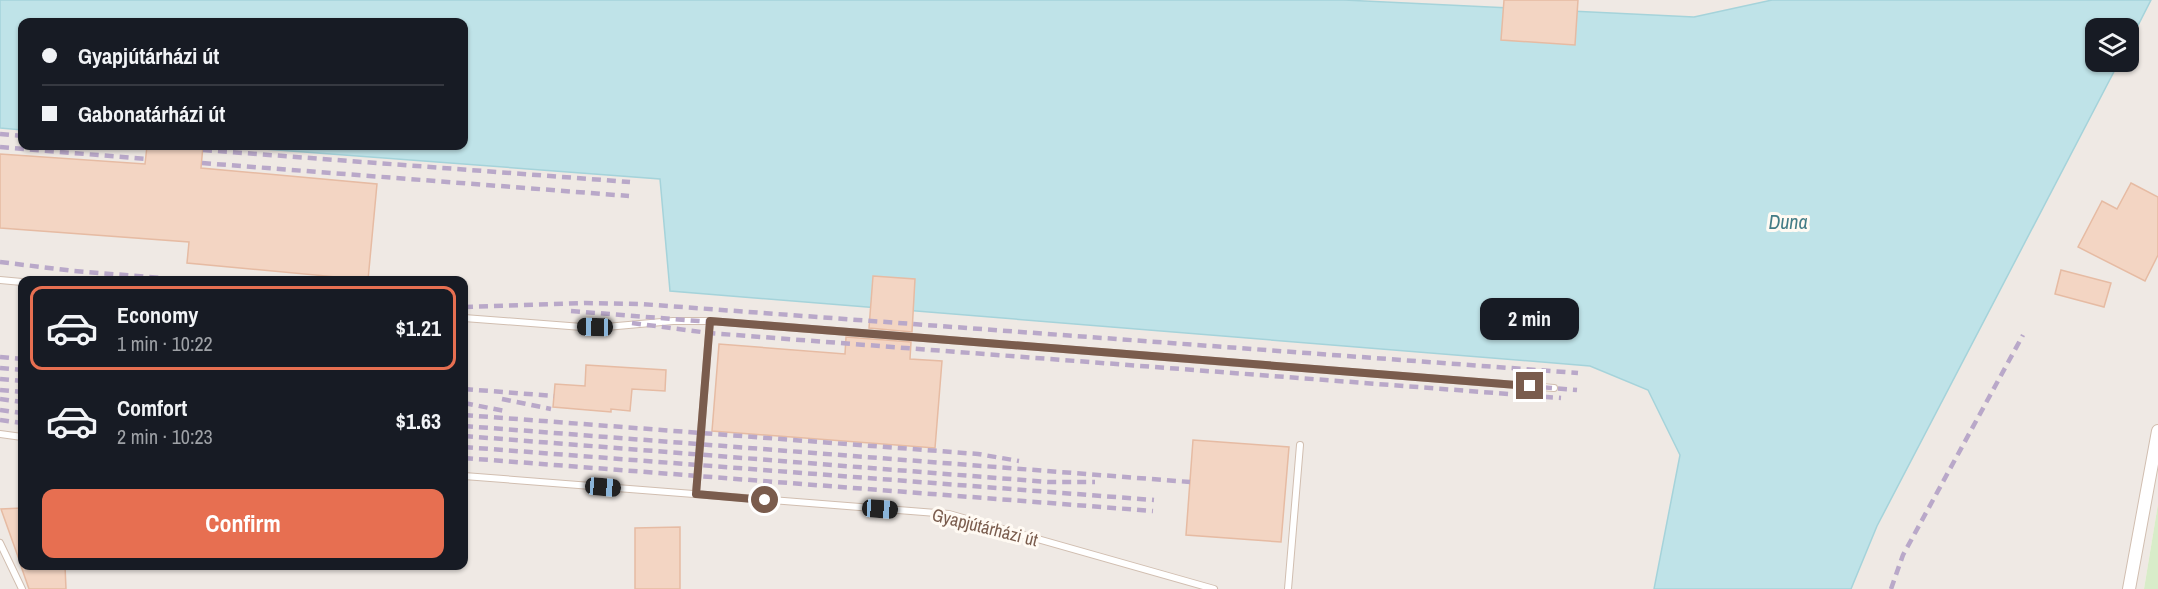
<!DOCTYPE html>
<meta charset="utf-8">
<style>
:root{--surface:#171b24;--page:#242831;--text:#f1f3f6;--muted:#9ea1a6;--line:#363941;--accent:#e76f51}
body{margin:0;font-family:"Archivo Narrow",sans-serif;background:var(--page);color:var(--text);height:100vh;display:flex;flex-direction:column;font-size:22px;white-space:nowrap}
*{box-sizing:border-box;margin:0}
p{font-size:20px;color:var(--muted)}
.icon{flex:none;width:33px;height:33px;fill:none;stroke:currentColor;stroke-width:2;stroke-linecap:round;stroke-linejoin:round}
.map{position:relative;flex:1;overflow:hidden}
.panel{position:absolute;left:18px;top:276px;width:450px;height:294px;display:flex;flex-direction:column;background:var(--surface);border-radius:12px;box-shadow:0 2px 4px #0004}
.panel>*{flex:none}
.top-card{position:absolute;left:18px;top:18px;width:450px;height:132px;border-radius:12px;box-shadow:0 2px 4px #0004;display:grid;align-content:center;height:132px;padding:0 24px;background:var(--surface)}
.controls{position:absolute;left:2085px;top:18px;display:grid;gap:12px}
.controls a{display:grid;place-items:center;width:54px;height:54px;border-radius:12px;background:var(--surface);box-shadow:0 2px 4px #0004;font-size:30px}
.end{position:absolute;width:27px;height:27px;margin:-14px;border:8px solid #7a5c4d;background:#fff;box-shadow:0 0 0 3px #fff}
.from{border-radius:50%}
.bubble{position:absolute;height:42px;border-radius:12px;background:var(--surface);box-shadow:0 2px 4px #0004;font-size:20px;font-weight:800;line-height:42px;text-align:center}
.car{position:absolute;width:18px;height:36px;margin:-18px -9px;border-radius:8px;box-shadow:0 0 4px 2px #0007;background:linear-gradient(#222 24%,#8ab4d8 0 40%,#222 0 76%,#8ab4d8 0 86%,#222 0)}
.top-card b{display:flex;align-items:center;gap:21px;height:57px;font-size:22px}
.top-card b+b{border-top:2px solid var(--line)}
.top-card i{width:15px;height:15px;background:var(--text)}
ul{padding:10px 0 0;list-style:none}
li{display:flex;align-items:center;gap:18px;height:84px;margin:0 12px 9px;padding:0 12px;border:3px solid transparent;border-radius:12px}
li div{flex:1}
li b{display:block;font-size:22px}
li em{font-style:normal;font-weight:800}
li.current{border-color:var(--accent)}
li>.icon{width:54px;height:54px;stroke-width:1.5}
.primary-button{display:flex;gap:12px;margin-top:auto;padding:12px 24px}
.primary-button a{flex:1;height:69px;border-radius:12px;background:var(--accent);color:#fff;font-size:24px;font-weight:800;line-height:69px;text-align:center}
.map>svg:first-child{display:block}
.industrial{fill:#efe9e4;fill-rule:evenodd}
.green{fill:#d8ecc9}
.water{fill:#bfe3e8;stroke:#a5d3da;stroke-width:1.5}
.building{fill:#f3d5c3;stroke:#e6bba3;stroke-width:1.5}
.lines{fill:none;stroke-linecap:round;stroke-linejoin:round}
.lane-casing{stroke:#d1beb0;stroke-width:8}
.street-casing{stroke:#d1beb0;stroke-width:14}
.lane{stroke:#fff;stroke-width:6}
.street{stroke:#fff;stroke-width:12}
.rail{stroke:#b9a8c9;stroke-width:4.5;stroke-dasharray:9 6;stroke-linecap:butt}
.route{stroke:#7a5c4d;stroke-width:8}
.labels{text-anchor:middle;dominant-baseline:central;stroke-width:6;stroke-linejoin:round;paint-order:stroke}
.street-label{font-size:18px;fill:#7a5c4d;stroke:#fffaf3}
.water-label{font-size:20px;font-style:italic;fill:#437c86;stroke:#fffaf3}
</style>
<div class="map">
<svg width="2158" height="589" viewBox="0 0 2158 589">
<rect width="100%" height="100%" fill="#fdf6ec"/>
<g class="industrial">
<path d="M 1344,0 L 1772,0 L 1695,17 Z"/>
<path d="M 2151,0 L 2158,0 L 2158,504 L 2144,589 L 1851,589 L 1877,526 L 2119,62 L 2128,62 L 2129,43 Z"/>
<path d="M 0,128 L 22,130 L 22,146 L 226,146 L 660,179 L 670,291 L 1590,366 L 1648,390 L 1680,455 L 1654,589 L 0,589 ZM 22,280 L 464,280 L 464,566 L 22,566 Z"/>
</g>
<path class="green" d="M 2158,504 L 2158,589 L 2144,589 Z"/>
<path class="water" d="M 0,0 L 1344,0 L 1694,17 L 1772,0 L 2151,0 L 2129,43 L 2128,28 L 2096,28 L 2096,62 L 2119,62 L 1877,526 L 1851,589 L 1654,589 L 1680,455 L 1648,390 L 1590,366 L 670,291 L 660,179 L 226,146 L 464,146 L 464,22 L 22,22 L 22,130 L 0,128 Z"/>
<g class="building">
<path d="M 1504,0 L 1578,0 L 1575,45 L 1501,40 Z"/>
<path d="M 147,146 L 203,146 L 201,168 L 377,184 L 368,280 L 187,263 L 189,242 L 0,228 L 0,154 L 145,164 Z"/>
<path d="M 2131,183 L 2158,197 L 2158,255 L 2145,281 L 2078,247 L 2102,201 L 2117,209 Z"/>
<path d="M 2061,270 L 2111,283 L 2104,307 L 2055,294 Z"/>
<path d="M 873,276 L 915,279 L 912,332 L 869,328 Z"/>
<path d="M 846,337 L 911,342 L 910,359 L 942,361 L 935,448 L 712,431 L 719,344 L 845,354 Z"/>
<path d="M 586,365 L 666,370 L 665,391 L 632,389 L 630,411 L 611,409 L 611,412 L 553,407 L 555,384 L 585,386 Z"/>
<path d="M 1193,440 L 1289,447 L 1281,542 L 1186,535 Z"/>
<path d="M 22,508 L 22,565 L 21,565 L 1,509 Z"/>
<path d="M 680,527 L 680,589 L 635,589 L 635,528 Z"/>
<path d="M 21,566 L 65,566 L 66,589 L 29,589 Z"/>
</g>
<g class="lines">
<g class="lane-casing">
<g id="lane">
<path d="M 0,280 L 22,282"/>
<path d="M 464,318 L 595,328 L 673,321 L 710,321 L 1554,388"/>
<path d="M 0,434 L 22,437"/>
<path d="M 464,476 L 949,514 L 1214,589"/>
<path d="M 696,494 L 710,321"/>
<path d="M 0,543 L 22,589"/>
<path d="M 1288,589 L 1300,445"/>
</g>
</g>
<g class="street-casing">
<path id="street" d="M 2129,589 L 2158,431"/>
</g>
<use href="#lane" class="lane"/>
<use href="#street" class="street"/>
<g class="rail">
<path d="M 0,134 L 22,136"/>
<path d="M 146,146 L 147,146"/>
<path d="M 0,147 L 146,159"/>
<path d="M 203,150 L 630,182"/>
<path d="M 202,163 L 629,196"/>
<path d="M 0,262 L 74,271 L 187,280"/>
<path d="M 464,307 L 586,303 L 641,304 L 1578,373"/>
<path d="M 571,311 L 1577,390"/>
<path d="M 632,323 L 709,333 L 1561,398"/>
<path d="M 0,357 L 22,359"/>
<path d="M 0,368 L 22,370"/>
<path d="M 0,379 L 22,381"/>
<path d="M 464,389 L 554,396"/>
<path d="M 0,390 L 22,392"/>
<path d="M 0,399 L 22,402"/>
<path d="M 502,399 L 551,409"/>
<path d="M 464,403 L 505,411"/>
<path d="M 0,410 L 22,413"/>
<path d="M 464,415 L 978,454 L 1019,461"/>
<path d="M 0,420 L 22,423"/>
<path d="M 464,426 L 1190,482"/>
<path d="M 464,436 L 1048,482 L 1095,482"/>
<path d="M 464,447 L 1154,500"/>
<path d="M 464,458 L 1153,511"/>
<path d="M 1891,589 L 1903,555 L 2023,335"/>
</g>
</g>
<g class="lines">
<path class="route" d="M 765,500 L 696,494 L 710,321 L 1530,386"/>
</g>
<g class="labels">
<g class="street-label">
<text transform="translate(985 527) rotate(14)">Gyapjútárházi út</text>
</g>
<g class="water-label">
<text x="1788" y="221">Duna</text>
</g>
</g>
</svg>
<div class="controls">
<a><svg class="icon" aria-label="layers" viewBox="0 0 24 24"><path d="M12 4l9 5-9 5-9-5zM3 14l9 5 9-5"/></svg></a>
</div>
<i class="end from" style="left:765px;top:500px"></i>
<i class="end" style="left:1530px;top:386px"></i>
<div class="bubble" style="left:1480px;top:298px;width:99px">2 min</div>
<i class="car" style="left:595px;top:327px;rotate:271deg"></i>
<i class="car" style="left:603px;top:487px;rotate:95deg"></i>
<i class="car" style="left:880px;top:509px;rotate:94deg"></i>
<div class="top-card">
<b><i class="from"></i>Gyapjútárházi út</b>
<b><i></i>Gabonatárházi út</b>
</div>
<section class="panel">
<ul>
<li class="current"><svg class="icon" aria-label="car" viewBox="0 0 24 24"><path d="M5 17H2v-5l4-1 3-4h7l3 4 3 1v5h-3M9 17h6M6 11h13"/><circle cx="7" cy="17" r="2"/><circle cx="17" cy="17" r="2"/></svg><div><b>Economy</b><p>1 min · 10:22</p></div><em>$1.21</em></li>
<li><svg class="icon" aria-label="car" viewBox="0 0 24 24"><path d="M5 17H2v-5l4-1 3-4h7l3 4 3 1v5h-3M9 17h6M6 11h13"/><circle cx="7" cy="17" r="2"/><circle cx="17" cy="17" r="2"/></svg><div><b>Comfort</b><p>2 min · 10:23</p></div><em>$1.63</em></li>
</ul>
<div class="primary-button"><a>Confirm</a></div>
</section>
</div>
